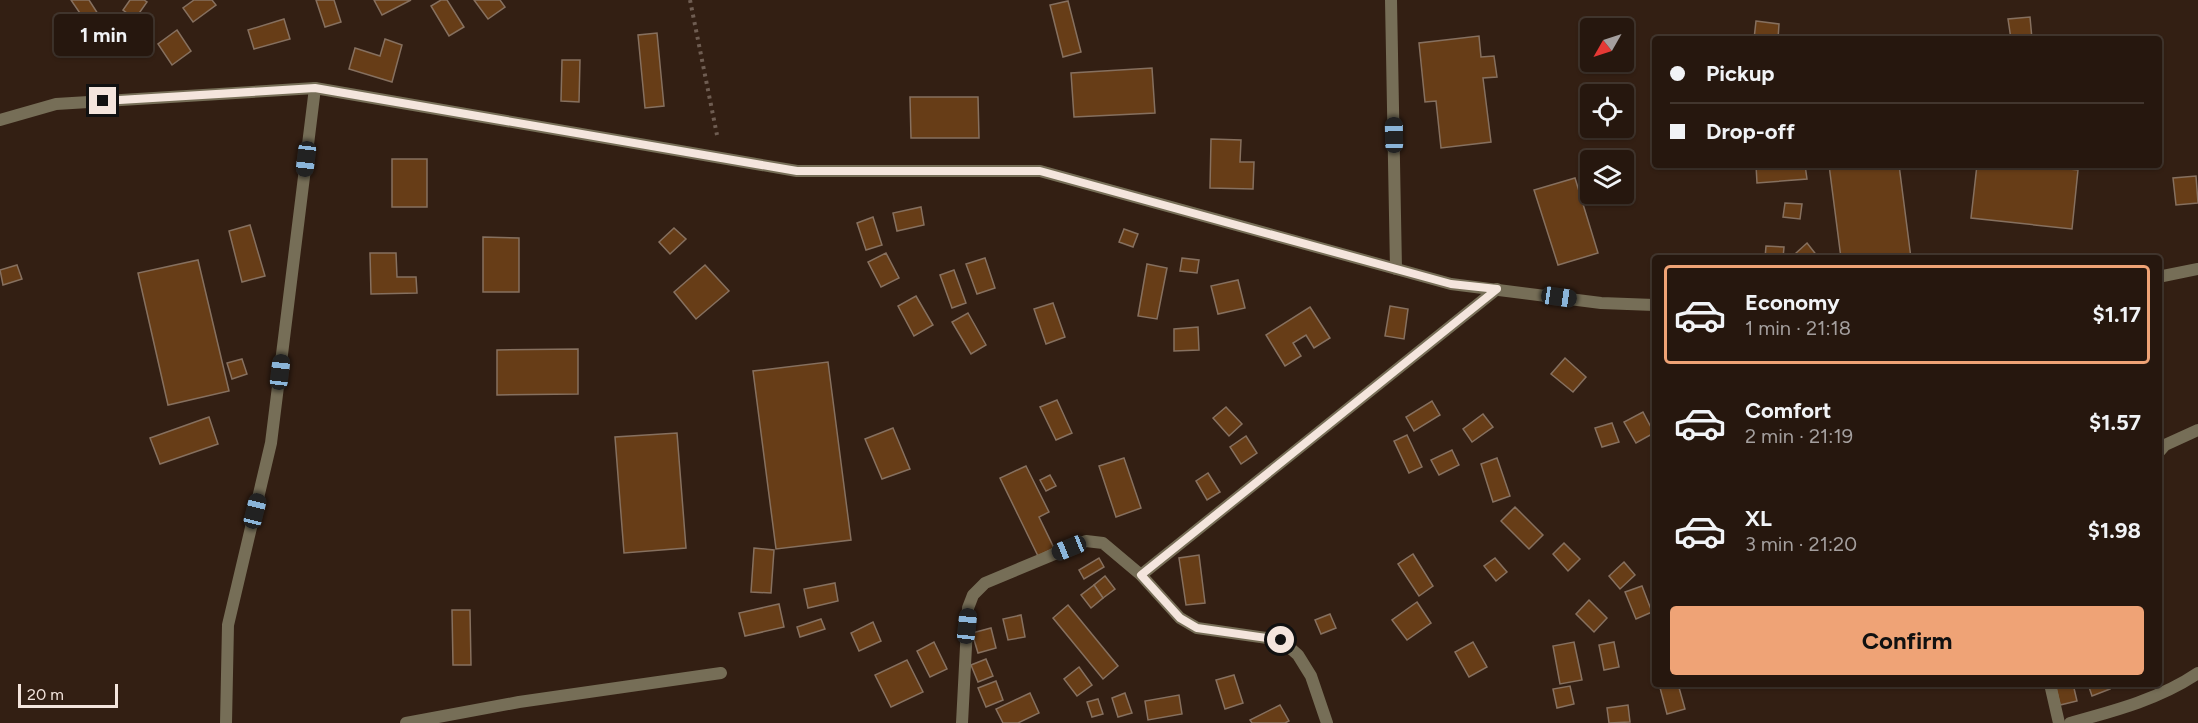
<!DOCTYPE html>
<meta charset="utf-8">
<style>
:root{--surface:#26170e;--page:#2e2017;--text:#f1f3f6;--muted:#a49f9e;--line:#42362e;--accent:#efa376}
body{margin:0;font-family:Figtree,sans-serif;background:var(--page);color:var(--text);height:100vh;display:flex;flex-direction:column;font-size:22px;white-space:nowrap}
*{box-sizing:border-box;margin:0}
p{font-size:20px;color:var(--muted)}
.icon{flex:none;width:33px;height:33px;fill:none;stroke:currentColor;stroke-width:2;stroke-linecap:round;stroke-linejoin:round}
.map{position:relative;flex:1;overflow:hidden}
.panel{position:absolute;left:1652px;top:255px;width:510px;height:432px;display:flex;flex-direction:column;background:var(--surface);border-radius:6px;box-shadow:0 2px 4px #0004,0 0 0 2px var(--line)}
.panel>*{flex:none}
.top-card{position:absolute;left:1652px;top:36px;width:510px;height:132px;border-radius:6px;box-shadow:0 2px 4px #0004,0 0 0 2px var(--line);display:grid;align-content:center;height:132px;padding:0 18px;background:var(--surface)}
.needle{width:39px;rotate:231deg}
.buttons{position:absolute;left:1580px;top:18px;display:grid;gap:12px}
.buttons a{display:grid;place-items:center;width:54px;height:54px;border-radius:6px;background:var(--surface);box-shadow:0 2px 4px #0004,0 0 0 2px var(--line);font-size:30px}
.scale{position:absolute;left:18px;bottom:15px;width:100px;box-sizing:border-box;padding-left:6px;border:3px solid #f4e5dd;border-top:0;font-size:16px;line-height:21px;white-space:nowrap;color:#f4e5dd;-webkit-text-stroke:4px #331f13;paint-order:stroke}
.end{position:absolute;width:27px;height:27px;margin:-14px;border:8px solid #f4e5dd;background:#111;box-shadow:0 0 0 3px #111}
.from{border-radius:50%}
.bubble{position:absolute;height:42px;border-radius:6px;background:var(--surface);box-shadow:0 2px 4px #0004,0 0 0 2px var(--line);font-size:20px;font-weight:700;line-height:42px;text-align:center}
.car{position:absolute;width:18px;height:36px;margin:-18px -9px;border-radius:8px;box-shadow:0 0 4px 2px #0007;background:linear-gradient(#222 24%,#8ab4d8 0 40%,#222 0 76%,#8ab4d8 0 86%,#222 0)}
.top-card b{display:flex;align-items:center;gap:21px;height:57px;font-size:22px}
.top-card b+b{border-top:2px solid var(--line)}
.top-card i{width:15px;height:15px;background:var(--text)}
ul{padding:10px 0 0;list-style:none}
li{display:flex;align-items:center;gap:18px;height:99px;margin:0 12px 9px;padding:0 6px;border:3px solid transparent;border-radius:6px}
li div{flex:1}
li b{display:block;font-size:22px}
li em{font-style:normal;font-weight:700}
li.current{border-color:var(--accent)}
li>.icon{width:54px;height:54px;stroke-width:1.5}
.cta{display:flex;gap:12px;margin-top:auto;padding:12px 18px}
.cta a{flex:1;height:69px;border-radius:6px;background:var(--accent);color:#111;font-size:24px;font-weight:700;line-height:69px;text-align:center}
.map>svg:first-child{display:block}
.building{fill:#673d17;stroke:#86705f;stroke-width:1.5}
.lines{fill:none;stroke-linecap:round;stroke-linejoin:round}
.path{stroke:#6f5d52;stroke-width:4;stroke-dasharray:3 4.5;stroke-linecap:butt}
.minor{stroke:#766e57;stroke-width:12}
.route{stroke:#f4e5dd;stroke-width:8}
</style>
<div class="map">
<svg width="2198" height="723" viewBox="0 0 2198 723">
<rect width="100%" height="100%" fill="#331f13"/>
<g class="building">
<path d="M 71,0 L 89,0 L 100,17 L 88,25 Z"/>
<path d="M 130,0 L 144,0 L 147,2 L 135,19 L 123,10 Z"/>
<path d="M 194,0 L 212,0 L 216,5 L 193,22 L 183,8 Z"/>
<path d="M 316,0 L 334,0 L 341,22 L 325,27 Z"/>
<path d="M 374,0 L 411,0 L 382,15 Z"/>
<path d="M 441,0 L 447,0 L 464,27 L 449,36 L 431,6 Z"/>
<path d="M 474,0 L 500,0 L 505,7 L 488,19 Z"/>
<path d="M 1068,1 L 1081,52 L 1063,57 L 1050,5 Z"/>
<path d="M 2030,17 L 2032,39 L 2011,39 L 2008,19 Z"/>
<path d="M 284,19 L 290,39 L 254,49 L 248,30 Z"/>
<path d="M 1756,21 L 1779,24 L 1778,39 L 1754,39 Z"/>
<path d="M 177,30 L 191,51 L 172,65 L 158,44 Z"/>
<path d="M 657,33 L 664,106 L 645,108 L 638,35 Z"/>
<path d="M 1479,36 L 1481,57 L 1494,56 L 1497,77 L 1483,78 L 1491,142 L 1441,148 L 1436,101 L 1425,102 L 1419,43 Z"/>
<path d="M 385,39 L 402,45 L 392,82 L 349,69 L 355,48 L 380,56 Z"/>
<path d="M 562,60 L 580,60 L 579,102 L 561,101 Z"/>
<path d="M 1152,68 L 1155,113 L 1074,117 L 1071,73 Z"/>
<path d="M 910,97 L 978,97 L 979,138 L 911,138 Z"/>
<path d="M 1211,139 L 1241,140 L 1240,162 L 1254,162 L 1253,189 L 1210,188 Z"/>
<rect x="392" y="159" width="35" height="48"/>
<path d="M 1756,165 L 1805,165 L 1807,179 L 1757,183 Z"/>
<path d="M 1829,165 L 1899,165 L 1911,258 L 1841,258 Z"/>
<path d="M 1977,165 L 2035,165 L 2078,170 L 2072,229 L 1971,218 Z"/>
<path d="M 2196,176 L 2198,203 L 2176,205 L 2173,178 Z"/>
<path d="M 1575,178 L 1598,253 L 1558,265 L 1534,190 Z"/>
<path d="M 1785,203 L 1802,204 L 1800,219 L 1783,217 Z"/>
<path d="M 921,207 L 924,225 L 897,231 L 893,213 Z"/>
<path d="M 873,217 L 882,245 L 866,250 L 857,223 Z"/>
<path d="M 250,225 L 265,276 L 242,282 L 229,231 Z"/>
<path d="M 674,228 L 686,239 L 670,254 L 659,242 Z"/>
<path d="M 1124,229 L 1138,234 L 1133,247 L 1119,242 Z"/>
<path d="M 483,237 L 519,238 L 519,292 L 483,292 Z"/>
<path d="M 1807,243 L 1818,257 L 1817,258 L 1800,258 L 1796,253 Z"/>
<path d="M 1766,246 L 1784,247 L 1783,258 L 1765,258 Z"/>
<path d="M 370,253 L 396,253 L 397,277 L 416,277 L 417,293 L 371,294 Z"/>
<path d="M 886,253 L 899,278 L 881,287 L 868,262 Z"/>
<path d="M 985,258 L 995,288 L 977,294 L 966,264 Z"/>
<path d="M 1182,258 L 1199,260 L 1197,273 L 1180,271 Z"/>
<path d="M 198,260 L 229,391 L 168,405 L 138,273 Z"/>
<path d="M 1147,264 L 1167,268 L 1157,319 L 1138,316 Z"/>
<path d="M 17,265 L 22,279 L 3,285 L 0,270 Z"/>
<path d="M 705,265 L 729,291 L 696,319 L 674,292 Z"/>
<path d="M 954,270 L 966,303 L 952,308 L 940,275 Z"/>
<path d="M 1238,280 L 1245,308 L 1218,314 L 1211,286 Z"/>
<path d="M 916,296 L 933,325 L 914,336 L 898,306 Z"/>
<path d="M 1053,303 L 1065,337 L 1046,344 L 1034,309 Z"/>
<path d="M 1390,306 L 1408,309 L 1404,339 L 1385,336 Z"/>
<path d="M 1310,307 L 1330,338 L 1314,348 L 1306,335 L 1293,343 L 1301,356 L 1285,366 L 1266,335 Z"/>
<path d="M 968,313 L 986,345 L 971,354 L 952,322 Z"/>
<path d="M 1198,327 L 1199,350 L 1174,351 L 1174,329 Z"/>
<path d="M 578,349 L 578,394 L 497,395 L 497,350 Z"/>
<path d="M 1565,358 L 1586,377 L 1573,392 L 1551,374 Z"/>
<path d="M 242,359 L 247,374 L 232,379 L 227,363 Z"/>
<path d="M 828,362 L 851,540 L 776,549 L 753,371 Z"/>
<path d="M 1057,400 L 1072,433 L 1056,440 L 1040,407 Z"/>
<path d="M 1432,401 L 1440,415 L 1414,431 L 1406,417 Z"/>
<path d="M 1226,407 L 1242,424 L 1229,436 L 1213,418 Z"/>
<path d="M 1643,412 L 1654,433 L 1636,443 L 1624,422 Z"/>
<path d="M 1483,414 L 1493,427 L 1472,442 L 1463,429 Z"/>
<path d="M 209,417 L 218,444 L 160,464 L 150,438 Z"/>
<path d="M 1612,423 L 1619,442 L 1602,447 L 1595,428 Z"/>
<path d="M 893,428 L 910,469 L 882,479 L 865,439 Z"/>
<path d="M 677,433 L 686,548 L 624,553 L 615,437 Z"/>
<path d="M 1407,435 L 1422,467 L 1409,473 L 1394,441 Z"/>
<path d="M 1246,436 L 1257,453 L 1241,464 L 1230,447 Z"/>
<path d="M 1452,450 L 1459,465 L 1439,475 L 1431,460 Z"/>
<path d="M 1124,458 L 1141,508 L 1116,517 L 1099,466 Z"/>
<path d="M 1497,458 L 1510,496 L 1493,502 L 1481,464 Z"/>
<path d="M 1026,466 L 1049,512 L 1039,517 L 1054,548 L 1038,556 L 1000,478 Z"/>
<path d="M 1208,473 L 1220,492 L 1207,500 L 1196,481 Z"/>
<path d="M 1050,475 L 1056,486 L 1046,491 L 1040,480 Z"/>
<path d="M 1515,507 L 1543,535 L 1529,549 L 1501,521 Z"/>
<path d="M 1564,543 L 1580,559 L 1568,571 L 1553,554 Z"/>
<path d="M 754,548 L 774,550 L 771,593 L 751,592 Z"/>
<path d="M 1413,554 L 1433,586 L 1419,596 L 1398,564 Z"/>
<path d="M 1199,555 L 1205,603 L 1186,605 L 1179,558 Z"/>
<path d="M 1099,558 L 1104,567 L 1084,579 L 1079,570 Z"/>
<path d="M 1495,558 L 1507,572 L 1496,581 L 1484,566 Z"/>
<path d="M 1624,562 L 1635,575 L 1620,589 L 1609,576 Z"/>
<path d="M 1105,576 L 1115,589 L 1103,598 L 1094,585 Z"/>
<path d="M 835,583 L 838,601 L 808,608 L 804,589 Z"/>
<path d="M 1094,585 L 1103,598 L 1091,608 L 1081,595 Z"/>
<path d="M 1642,586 L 1652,612 L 1636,619 L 1625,592 Z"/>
<path d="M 1589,600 L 1607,618 L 1594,632 L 1576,614 Z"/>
<path d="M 1417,602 L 1431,623 L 1407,640 L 1392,620 Z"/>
<path d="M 779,604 L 784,627 L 745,636 L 739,613 Z"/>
<path d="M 1068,605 L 1118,666 L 1103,679 L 1053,618 Z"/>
<path d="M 452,610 L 470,610 L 471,665 L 453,665 Z"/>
<path d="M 1330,614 L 1336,628 L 1321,634 L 1315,620 Z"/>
<path d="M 1021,615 L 1025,637 L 1008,640 L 1003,619 Z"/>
<path d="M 821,619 L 825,629 L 800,637 L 797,627 Z"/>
<path d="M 873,622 L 881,641 L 859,651 L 851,633 Z"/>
<path d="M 991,628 L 996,648 L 978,653 L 972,633 Z"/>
<path d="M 934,642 L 947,669 L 930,677 L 917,651 Z"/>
<path d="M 1473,642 L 1487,667 L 1469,677 L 1455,652 Z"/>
<path d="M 1574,642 L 1582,680 L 1560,684 L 1553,646 Z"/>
<path d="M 1614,642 L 1619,667 L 1604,670 L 1599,645 Z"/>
<path d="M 986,659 L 993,676 L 978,682 L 971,665 Z"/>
<path d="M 907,660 L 923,692 L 891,707 L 875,675 Z"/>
<path d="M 1079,667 L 1092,685 L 1077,696 L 1064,679 Z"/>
<path d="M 1234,675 L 1243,703 L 1225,709 L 1216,680 Z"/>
<path d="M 996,681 L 1003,700 L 986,707 L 978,688 Z"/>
<path d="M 1659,684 L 1678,684 L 1685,709 L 1667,714 Z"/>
<path d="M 2055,684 L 2073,684 L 2077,701 L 2060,705 Z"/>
<path d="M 2088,684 L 2108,684 L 2110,689 L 2092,696 Z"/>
<path d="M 1570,686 L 1574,704 L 1557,708 L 1553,689 Z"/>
<path d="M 1030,693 L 1039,713 L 1018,723 L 1003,723 L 996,709 Z"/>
<path d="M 1125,693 L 1132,713 L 1118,717 L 1112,698 Z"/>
<path d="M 1179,695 L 1182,714 L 1148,720 L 1145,701 Z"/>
<path d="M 1098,699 L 1103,714 L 1092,717 L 1087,702 Z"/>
<path d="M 1280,705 L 1289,721 L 1285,723 L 1252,723 L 1250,720 Z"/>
<path d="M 1628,705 L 1630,722 L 1609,723 L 1607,708 Z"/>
</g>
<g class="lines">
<path class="path" d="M 690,0 L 717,135"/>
<g class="minor">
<path d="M 1391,0 L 1396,269"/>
<path d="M 0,120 L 56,104 L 315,88 L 797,171 L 1040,171 L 1451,284 L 1601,303 L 1654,305"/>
<path d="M 2158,277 L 2198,269"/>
<path d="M 2158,453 L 2165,445 L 2198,430"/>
<path d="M 1141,575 L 1497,289"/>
<path d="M 2050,684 L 2059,723"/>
<path d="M 226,723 L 228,625 L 271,443 L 315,88"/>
<path d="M 406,723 L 519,702 L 721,673"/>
<path d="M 962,723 L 968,608 L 973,595 L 985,583 L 1086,541 L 1103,543 L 1141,575 L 1180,618 L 1197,628 L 1281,640 L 1298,655 L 1311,676 L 1327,723"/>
<path d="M 2070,723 C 2114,711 2160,699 2198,673"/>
</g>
</g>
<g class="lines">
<path class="route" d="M 103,101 L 315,88 L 797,171 L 1040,171 L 1451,284 L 1497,289 L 1141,575 L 1180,618 L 1197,628 L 1281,640"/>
</g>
</svg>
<div class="buttons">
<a><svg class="needle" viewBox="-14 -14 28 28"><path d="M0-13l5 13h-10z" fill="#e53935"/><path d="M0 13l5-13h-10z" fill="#a49f9e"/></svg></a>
<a><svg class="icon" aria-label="locate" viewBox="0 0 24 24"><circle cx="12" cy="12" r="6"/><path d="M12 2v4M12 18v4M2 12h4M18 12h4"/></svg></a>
<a><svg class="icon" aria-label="layers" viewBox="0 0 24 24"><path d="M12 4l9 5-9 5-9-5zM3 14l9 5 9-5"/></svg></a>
</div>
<div class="scale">20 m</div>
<i class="end from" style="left:1281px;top:640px"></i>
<i class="end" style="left:103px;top:101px"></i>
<div class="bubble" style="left:54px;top:14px;width:99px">1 min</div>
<i class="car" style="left:1394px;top:135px;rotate:359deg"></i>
<i class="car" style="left:306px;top:159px;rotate:187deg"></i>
<i class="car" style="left:1559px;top:297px;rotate:98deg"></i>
<i class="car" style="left:280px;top:372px;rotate:7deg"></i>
<i class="car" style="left:255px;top:511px;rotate:14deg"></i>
<i class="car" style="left:1069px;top:548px;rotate:248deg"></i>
<i class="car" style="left:967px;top:626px;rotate:6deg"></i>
<div class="top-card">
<b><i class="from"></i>Pickup</b>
<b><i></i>Drop-off</b>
</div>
<section class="panel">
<ul>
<li class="current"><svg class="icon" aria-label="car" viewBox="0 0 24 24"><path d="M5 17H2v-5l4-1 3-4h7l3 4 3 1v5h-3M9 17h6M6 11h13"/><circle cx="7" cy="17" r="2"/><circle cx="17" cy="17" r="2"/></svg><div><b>Economy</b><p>1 min · 21:18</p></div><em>$1.17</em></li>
<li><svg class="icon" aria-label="car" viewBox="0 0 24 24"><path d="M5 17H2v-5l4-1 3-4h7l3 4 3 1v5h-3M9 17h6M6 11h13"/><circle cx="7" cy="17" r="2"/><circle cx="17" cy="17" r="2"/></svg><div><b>Comfort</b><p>2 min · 21:19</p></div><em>$1.57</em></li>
<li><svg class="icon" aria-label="car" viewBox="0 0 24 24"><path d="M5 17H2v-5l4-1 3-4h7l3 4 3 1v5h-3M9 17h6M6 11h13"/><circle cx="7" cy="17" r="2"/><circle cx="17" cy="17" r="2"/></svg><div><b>XL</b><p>3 min · 21:20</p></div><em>$1.98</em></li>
</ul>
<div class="cta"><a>Confirm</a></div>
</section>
</div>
